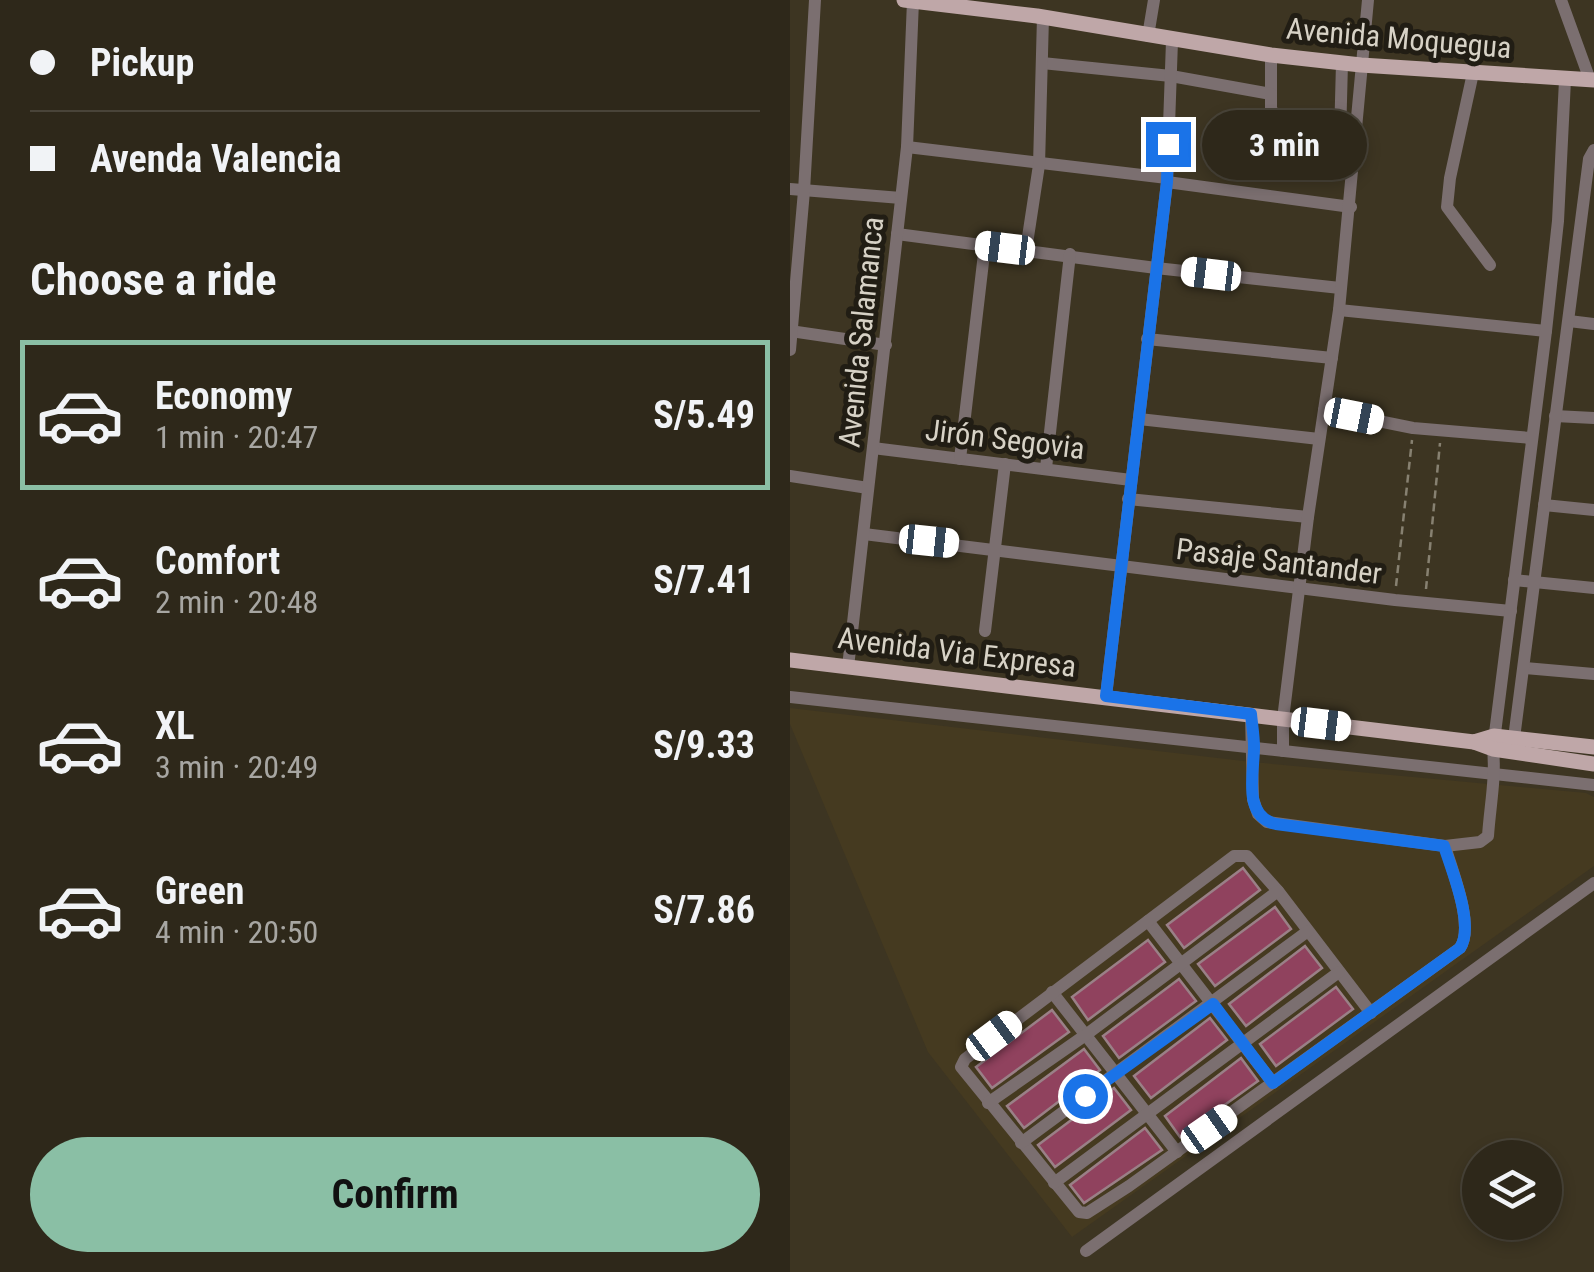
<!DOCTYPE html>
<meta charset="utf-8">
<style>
:root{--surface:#2e281a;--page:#3a3427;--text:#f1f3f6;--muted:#a7a6a2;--line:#494439;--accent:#8abfa5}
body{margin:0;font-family:"Roboto Condensed",sans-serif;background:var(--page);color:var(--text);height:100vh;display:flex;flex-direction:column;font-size:38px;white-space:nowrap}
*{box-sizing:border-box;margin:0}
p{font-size:32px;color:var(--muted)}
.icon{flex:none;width:55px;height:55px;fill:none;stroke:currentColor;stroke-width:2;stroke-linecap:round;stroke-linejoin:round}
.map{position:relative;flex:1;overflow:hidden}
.drawer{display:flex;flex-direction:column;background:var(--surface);width:790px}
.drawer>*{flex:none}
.hud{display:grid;align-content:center;height:220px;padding:0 30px;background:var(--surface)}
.tools{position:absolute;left:672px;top:1140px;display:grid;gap:20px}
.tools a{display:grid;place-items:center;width:100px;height:100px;border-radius:50%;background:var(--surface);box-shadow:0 5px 15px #0003,0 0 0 2px var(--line);font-size:50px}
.end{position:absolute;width:45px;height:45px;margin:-22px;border:12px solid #1a73e8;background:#fff;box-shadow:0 0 0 5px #fff}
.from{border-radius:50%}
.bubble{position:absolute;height:70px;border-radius:35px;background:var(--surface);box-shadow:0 5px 15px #0003,0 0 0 2px var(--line);font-size:32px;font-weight:700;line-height:70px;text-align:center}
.car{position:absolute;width:30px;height:60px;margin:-30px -15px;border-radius:12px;box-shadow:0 0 8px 2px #0007;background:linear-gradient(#fff 24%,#345 0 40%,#fff 0 76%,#345 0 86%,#fff 0)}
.hud b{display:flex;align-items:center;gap:35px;height:95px;font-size:38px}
.hud b+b{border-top:2px solid var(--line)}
.hud i{width:25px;height:25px;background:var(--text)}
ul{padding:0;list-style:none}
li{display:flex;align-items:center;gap:30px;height:150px;margin:0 20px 15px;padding:0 10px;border:5px solid transparent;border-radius:0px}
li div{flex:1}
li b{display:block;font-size:38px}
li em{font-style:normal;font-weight:700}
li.current{border-color:var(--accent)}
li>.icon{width:90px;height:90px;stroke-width:1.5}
h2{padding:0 30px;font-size:45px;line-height:120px}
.action{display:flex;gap:20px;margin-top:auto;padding:20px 30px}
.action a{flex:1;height:115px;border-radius:60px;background:var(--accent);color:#111;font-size:40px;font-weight:700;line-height:115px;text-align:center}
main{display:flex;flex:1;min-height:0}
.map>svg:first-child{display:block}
.built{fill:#453a20}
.building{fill:#90425e;stroke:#9a8087;stroke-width:2.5}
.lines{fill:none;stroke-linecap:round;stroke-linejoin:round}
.path{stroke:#878171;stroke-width:2.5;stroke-dasharray:8 5;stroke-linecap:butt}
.minor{stroke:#7b6f70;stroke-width:12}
.major{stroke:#bfa7a8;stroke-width:15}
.route{stroke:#1a73e8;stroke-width:12}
.labels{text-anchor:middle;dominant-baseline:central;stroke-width:10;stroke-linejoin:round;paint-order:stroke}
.street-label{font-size:30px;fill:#d7d2c6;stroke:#211d14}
</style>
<main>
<section class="drawer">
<div class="hud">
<b><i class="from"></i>Pickup</b>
<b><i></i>Avenda Valencia</b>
</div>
<h2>Choose a ride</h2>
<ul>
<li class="current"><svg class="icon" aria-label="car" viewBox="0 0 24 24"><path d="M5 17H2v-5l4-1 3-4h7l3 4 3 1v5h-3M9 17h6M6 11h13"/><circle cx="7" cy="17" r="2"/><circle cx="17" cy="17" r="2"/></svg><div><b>Economy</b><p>1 min · 20:47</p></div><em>S/5.49</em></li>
<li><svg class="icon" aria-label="car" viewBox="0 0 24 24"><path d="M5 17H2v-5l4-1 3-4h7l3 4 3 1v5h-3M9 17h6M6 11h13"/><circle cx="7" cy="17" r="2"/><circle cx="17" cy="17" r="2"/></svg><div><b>Comfort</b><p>2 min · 20:48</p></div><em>S/7.41</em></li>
<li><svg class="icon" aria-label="car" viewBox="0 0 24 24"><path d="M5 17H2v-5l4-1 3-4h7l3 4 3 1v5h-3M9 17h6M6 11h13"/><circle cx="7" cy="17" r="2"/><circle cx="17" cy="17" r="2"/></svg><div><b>XL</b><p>3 min · 20:49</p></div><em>S/9.33</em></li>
<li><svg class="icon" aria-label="car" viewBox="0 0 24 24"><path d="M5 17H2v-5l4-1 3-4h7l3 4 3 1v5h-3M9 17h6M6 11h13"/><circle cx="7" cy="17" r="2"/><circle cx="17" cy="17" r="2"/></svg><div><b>Green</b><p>4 min · 20:50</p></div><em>S/7.86</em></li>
</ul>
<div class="action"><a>Confirm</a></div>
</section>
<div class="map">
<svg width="804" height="1272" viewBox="0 0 804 1272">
<rect width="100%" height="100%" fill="#3d3522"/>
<path class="built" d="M 0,708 L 462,762 L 796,793 L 804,797 L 804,866 L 282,1237 L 138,1052 L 0,724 Z"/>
<g class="building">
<path d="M 453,868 L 470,890 L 394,948 L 377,925 Z"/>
<path d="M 485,907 L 501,929 L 425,986 L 408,964 Z"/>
<path d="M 358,940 L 375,962 L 298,1020 L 282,997 Z"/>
<path d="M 515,946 L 532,968 L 456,1026 L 439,1004 Z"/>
<path d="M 389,979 L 406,1001 L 329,1058 L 313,1036 Z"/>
<path d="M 546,987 L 563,1009 L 486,1066 L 470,1044 Z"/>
<path d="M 262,1010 L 279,1032 L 202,1088 L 186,1067 Z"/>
<path d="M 420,1018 L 437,1040 L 361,1098 L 344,1076 Z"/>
<path d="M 294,1049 L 310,1070 L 234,1128 L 217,1106 Z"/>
<path d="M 451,1058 L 468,1081 L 390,1137 L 375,1116 Z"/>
<path d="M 324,1088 L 341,1110 L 265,1167 L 248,1145 Z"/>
<path d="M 355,1128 L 372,1150 L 294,1203 L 280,1185 Z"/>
</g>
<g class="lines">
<g class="path">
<path d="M 606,586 L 622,440"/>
<path d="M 636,589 L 650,443"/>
</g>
<g class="minor">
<path d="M 771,0 L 800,80"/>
<path d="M 358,36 L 364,0"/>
<path d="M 481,55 L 481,108 L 497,149 L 522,162 L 542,157 L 550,138 L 552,63"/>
<path d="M 252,63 L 381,76 L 481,94"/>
<path d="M 683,73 L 660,178 L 657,207 L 700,265"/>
<path d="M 117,147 L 377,178"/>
<path d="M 377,182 L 561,207"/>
<path d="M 0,189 L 111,198"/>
<path d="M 107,234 L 366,268 L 550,288"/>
<path d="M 236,250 L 249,165 L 253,17"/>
<path d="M 549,310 L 756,331"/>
<path d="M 779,321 L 804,324"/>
<path d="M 0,331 L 96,345"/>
<path d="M 357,339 L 542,358"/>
<path d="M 0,350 L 14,191 L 25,0"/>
<path d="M 534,410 L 623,428 L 741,438"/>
<path d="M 765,416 L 804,418"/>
<path d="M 349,419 L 529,439"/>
<path d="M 83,448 L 341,480"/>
<path d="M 170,459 L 195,245"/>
<path d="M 256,468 L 280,254"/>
<path d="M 0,476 L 78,488"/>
<path d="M 338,499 L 518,517"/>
<path d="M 754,505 L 804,510"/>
<path d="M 74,534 L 605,600 L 721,611"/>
<path d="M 724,580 L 804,588"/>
<path d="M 195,631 L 215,464"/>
<path d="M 58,667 L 117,147 L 123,1"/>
<path d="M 735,668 L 804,674"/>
<path d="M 316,696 L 377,182 L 382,41"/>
<path d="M 0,697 L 804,785"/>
<path d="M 461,714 L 463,799 L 468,814 L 477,822 L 655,846"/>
<path d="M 723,746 L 799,159 L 804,150"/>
<path d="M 493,751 L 493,719 L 518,517 L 549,310 L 578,0"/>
<path d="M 358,921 L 483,1083"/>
<path d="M 262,992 L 387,1152"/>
<path d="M 581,1013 L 488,891 L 457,856 L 444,856 L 175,1059 L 171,1067 L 289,1212 L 297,1213 L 339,1186 L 670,948 C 685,926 662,871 655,846 L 690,842 L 698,836 C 700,806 706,778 703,749 L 756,331 L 768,221 L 775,80"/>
<path d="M 198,1103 L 297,1034 L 488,891"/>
<path d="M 231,1143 L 518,931"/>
<path d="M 264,1183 L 549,972"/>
<path d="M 296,1251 L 804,883"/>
</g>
<g class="major">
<path d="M 114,0 L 247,16 L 481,55 L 571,65 L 804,80"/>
<path d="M 0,660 L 684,742 L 704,736 L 804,747"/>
<path d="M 684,742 L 703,749 L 804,764"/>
</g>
</g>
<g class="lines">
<path class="route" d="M 295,1096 L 423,1004 L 483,1083 L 670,948 C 685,926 662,871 654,846 L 486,824 C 452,816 464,773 464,747 C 464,736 462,725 461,714 L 316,696 L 377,182 L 378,144"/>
</g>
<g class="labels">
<g class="street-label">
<text transform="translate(609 38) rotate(5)">Avenida Moquegua</text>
<text transform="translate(71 332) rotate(-84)">Avenida Salamanca</text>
<text transform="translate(215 439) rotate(7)">Jirón Segovia</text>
<text transform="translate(489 561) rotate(7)">Pasaje Santander</text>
<text transform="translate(167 652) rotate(7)">Avenida Via Expresa</text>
</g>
</g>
</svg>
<div class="tools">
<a><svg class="icon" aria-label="layers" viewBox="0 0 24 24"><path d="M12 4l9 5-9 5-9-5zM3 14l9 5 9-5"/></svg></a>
</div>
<i class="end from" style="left:295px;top:1096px"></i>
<i class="end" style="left:378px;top:144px"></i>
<div class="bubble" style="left:412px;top:110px;width:165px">3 min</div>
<i class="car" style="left:215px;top:248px;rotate:277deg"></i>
<i class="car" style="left:421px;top:274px;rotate:277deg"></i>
<i class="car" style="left:564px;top:416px;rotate:101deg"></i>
<i class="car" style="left:139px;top:541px;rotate:96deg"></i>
<i class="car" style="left:531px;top:724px;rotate:97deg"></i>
<i class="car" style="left:204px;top:1036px;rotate:53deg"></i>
<i class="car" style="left:419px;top:1129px;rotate:55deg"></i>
</div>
</main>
